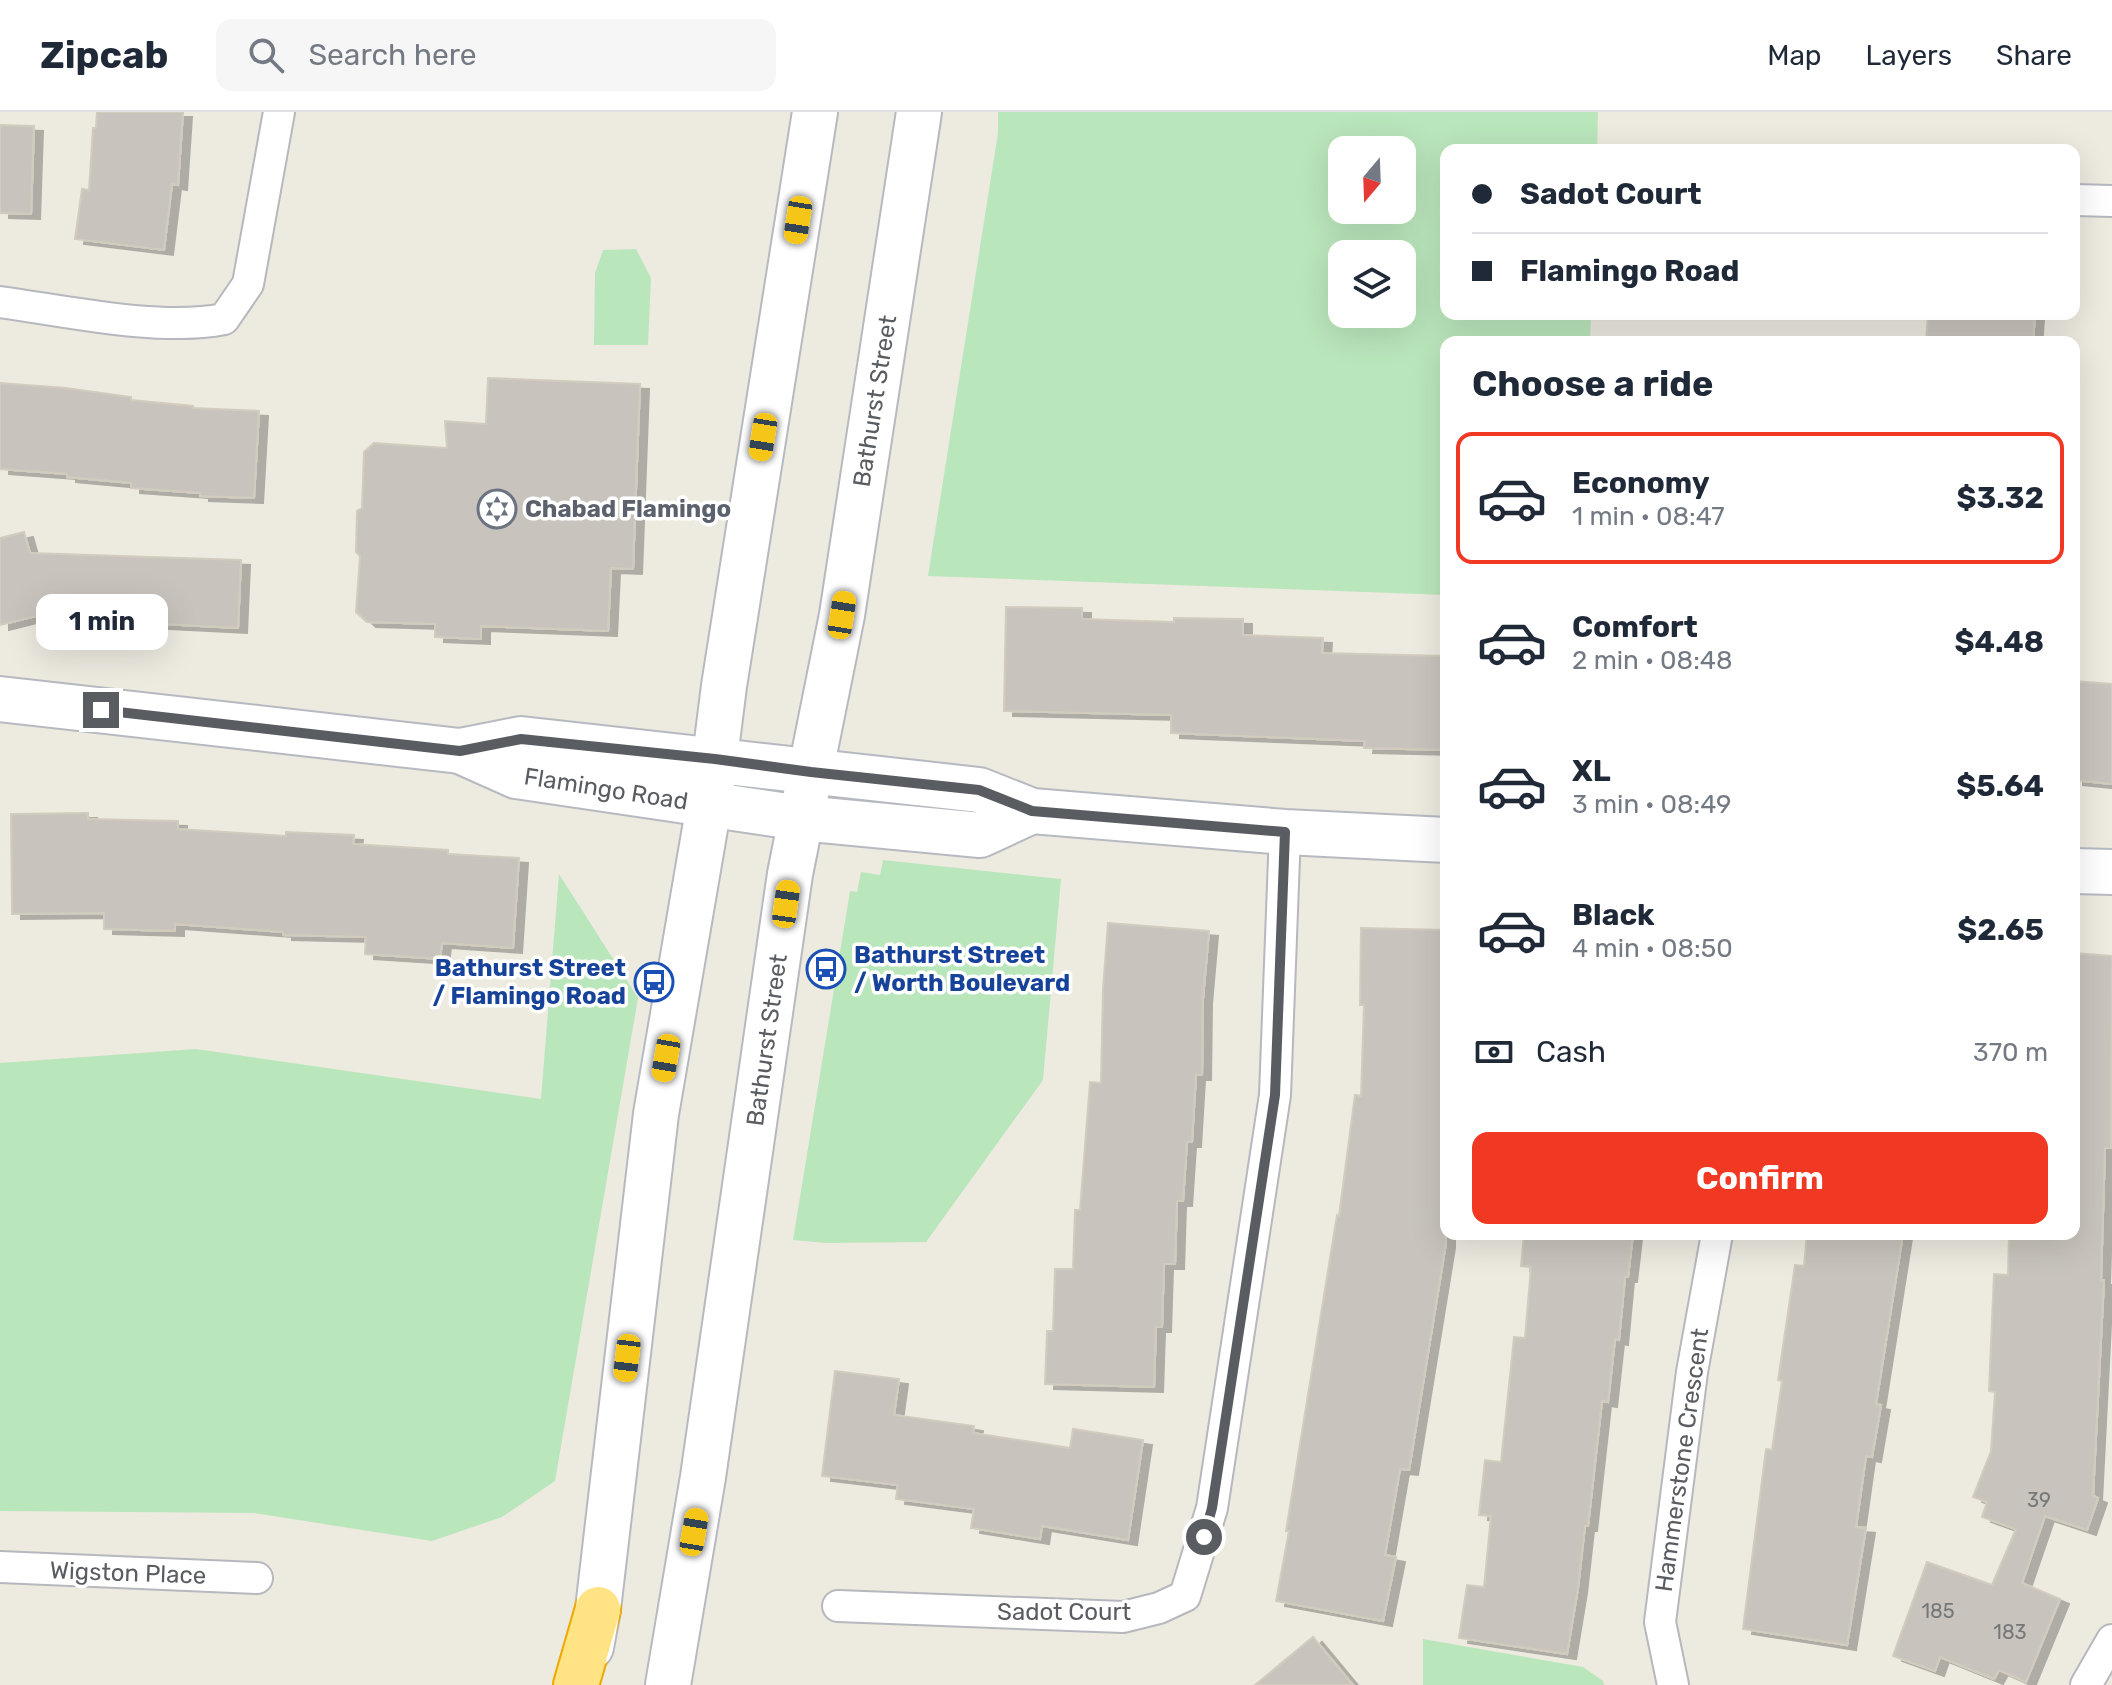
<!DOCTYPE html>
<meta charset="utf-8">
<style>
:root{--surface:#fff;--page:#f6f6f7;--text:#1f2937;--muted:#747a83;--line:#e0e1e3;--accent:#f13822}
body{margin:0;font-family:Rubik,sans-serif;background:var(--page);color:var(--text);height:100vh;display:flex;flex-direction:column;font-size:30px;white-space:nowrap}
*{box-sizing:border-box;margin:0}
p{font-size:26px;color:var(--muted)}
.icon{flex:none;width:44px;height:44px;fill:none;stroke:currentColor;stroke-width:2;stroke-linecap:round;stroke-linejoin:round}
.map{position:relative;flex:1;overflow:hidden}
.sheet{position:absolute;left:1440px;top:224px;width:640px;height:904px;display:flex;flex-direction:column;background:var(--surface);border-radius:16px;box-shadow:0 8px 32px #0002}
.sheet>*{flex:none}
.guide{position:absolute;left:1440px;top:32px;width:640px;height:176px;border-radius:16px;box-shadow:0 8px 32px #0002;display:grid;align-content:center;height:176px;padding:0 32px;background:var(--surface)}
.needle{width:52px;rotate:199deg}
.tools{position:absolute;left:1328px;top:24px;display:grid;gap:16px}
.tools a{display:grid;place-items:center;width:88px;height:88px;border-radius:16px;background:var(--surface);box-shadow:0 8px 32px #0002;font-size:40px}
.end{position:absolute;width:36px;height:36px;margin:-18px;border:10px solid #595d62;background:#fff;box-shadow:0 0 0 4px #fff}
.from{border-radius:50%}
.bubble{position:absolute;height:56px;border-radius:16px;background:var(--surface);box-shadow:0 8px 32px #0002;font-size:26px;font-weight:700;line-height:56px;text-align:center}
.car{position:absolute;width:24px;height:48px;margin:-24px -12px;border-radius:10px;box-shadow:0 0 6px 2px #0007;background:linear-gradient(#f5c518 24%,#345 0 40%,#f5c518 0 76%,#345 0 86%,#f5c518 0)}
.guide b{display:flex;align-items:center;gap:28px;height:76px;font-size:30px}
.guide b+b{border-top:2px solid var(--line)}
.guide i{width:20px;height:20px;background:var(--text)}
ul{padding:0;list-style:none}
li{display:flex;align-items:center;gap:24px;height:132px;margin:0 16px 12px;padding:0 16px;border:4px solid transparent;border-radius:16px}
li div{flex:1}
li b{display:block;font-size:30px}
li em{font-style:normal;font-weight:700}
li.active{border-color:var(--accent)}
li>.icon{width:72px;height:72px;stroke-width:1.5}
h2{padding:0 32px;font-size:36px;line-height:96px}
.pay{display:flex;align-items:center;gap:20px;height:88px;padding:0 32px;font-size:30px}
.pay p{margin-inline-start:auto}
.primary-button{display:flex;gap:16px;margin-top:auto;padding:16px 32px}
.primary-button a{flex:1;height:92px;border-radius:16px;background:var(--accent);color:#fff;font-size:32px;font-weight:700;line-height:92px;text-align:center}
header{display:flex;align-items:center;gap:48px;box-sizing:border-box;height:112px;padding:0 40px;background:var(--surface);border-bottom:2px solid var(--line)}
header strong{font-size:38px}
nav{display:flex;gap:44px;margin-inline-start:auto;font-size:28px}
.search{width:560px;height:72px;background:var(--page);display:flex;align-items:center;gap:20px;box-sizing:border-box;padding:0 28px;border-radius:16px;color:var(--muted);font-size:30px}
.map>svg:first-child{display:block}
.green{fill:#bae6bc;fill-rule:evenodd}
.building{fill:#c8c4bd;stroke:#d2ccbe;stroke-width:2;filter:url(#shadow)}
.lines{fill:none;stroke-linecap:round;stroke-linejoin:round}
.street-casing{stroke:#b6b8be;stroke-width:34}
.secondary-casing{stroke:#b6bac0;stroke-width:48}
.highway-casing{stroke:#eda900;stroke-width:48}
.street{stroke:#fff;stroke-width:30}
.secondary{stroke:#fff;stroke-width:44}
.highway{stroke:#ffe385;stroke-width:44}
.route{stroke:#595d62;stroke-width:10}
.labels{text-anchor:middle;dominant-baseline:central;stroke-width:7;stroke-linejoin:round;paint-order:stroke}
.number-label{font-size:20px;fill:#757779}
.street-label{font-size:24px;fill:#595d62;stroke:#fff}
.worship-label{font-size:24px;font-weight:bold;fill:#5b616d;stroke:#fff;text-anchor:start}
.transit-label{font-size:24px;font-weight:bold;fill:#164399;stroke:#fff;text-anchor:start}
</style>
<header>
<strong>Zipcab</strong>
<div class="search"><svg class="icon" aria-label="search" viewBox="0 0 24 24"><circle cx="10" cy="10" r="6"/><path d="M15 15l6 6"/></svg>Search here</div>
<nav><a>Map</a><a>Layers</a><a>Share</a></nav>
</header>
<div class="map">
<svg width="2112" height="1573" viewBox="0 0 2112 1573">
<defs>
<filter id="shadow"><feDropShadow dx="9" dy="5" stdDeviation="0" flood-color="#0004"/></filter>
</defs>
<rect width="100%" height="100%" fill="#edeae0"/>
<g class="green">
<path d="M 998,0 L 1598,0 L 1597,38 L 1446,38 L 1446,202 L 1591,202 L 1590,230 L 1446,230 L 1446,483 L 928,464 L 998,21 ZM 1402,38 L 1402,98 L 1342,98 L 1342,38 ZM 1342,142 L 1402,142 L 1402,202 L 1342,202 Z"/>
<path d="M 636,137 L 651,166 L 648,233 L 594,233 L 595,161 L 603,138 Z"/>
<path d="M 883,748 L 1061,767 L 1043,968 L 926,1130 L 826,1131 L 793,1128 L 850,779 L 857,780 L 861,760 L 880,763 Z"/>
<path d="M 559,762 L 638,886 L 555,1369 L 502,1405 L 432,1429 L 254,1401 L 0,1399 L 0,951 L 196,937 L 541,987 Z"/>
<path d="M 1423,1527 L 1583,1555 L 1603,1569 L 1604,1573 L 1423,1573 Z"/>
</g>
<g class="building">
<path d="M 97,0 L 183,0 L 178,73 L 172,72 L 164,138 L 75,127 L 82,77 L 89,78 L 93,16 L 96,16 Z"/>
<path d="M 0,13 L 34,14 L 31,102 L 0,101 Z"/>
<path d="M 1928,202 L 2035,202 L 2033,230 L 1926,230 Z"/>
<path d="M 488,266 L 640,272 L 633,457 L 611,456 L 608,519 L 481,514 L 481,527 L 435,525 L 435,512 L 367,510 L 356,500 L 360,444 L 356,440 L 357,399 L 362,396 L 364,340 L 374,331 L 447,336 L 445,309 L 486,312 Z"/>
<path d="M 0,271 L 66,276 L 131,285 L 131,288 L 193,294 L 193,296 L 259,299 L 254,386 L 200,384 L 200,381 L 131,376 L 131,371 L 67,365 L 67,362 L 0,357 Z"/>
<path d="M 24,420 L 30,441 L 241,448 L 238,516 L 141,511 L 141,515 L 67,512 L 68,496 L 0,513 L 0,426 Z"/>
<path d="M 1006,495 L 1082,496 L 1082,507 L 1174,510 L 1174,506 L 1243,507 L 1243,523 L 1323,526 L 1322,541 L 1446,544 L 1446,638 L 1364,636 L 1365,629 L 1171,621 L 1171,603 L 1004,599 Z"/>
<path d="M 2074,569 L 2112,572 L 2112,672 L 2074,668 Z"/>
<path d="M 88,701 L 88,707 L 178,709 L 178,717 L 286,724 L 286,720 L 354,723 L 353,732 L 448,738 L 448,742 L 519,746 L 513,836 L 442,831 L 440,847 L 365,842 L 366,825 L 283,823 L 283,820 L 175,812 L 175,819 L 104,817 L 104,801 L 12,802 L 11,702 Z"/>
<path d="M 1108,811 L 1209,819 L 1203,887 L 1202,963 L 1196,963 L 1192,1030 L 1187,1030 L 1183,1089 L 1177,1089 L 1175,1152 L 1164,1152 L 1162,1215 L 1156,1215 L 1154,1275 L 1045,1272 L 1047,1219 L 1053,1219 L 1055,1157 L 1073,1157 L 1075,1098 L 1080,1098 L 1090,970 L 1101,971 L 1103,877 Z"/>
<path d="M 1361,816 L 1446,818 L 1446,1131 L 1409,1358 L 1400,1357 L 1385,1443 L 1396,1445 L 1383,1509 L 1276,1489 L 1289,1419 L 1286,1419 L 1337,1103 L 1339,1104 L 1355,983 L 1361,984 L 1364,893 L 1360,893 Z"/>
<path d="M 2074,841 L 2112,844 L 2111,1036 L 2105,1036 L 2101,1168 L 2104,1168 L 2093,1384 L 2098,1386 L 2087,1418 L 2045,1404 L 2022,1471 L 2060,1487 L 2026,1570 L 1999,1558 L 1994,1567 L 1940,1545 L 1935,1559 L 1893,1544 L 1927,1450 L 1992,1473 L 2016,1417 L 1982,1405 L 1987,1390 L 1973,1385 L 1991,1339 L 1995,1280 L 1989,1279 L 1994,1162 L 2008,1163 L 2009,1122 L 2074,1122 Z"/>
<path d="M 1524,1122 L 1633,1122 L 1628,1165 L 1625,1165 L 1619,1228 L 1615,1227 L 1608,1290 L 1602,1289 L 1588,1414 L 1585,1414 L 1578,1476 L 1567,1542 L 1459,1526 L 1467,1473 L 1484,1475 L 1491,1404 L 1479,1403 L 1485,1348 L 1501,1350 L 1514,1225 L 1525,1226 L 1531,1155 L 1521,1154 Z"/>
<path d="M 1807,1122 L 1903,1122 L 1876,1292 L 1881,1293 L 1872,1345 L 1866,1344 L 1856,1415 L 1866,1416 L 1847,1533 L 1743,1517 L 1766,1337 L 1772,1338 L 1782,1269 L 1778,1268 L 1795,1153 L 1804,1154 Z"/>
<path d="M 835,1259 L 899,1267 L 894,1303 L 974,1314 L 973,1321 L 1070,1336 L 1073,1317 L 1143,1328 L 1128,1428 L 1042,1414 L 1040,1427 L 971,1416 L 974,1397 L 896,1387 L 898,1373 L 822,1364 Z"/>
<path d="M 1313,1525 L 1353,1573 L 1255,1573 Z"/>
</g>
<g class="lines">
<g class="street-casing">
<g id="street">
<path d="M 2074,88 L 2112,89"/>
<path d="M 0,190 C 66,199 160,220 224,207 L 248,172 L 279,0"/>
<path d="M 0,1455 L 257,1466"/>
<path d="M 838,1494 L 1123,1505 L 1159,1496 L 1185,1484 L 1212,1396 L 1275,983 L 1285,720"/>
<path d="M 1673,1573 L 1660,1510 L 1692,1260 L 1717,1122"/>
<path d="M 2086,1573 L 2112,1528"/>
</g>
</g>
<g class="secondary-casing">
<g id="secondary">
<path d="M 0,587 L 460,639 L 521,627 L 979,678 L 1032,699 L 1285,720 L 1446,728"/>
<path d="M 460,639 L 516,664 L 801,706 L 980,723 L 1032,699"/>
<path d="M 2074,759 L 2112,760"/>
<path d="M 591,1535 L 598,1497 L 656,1002 L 709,693 L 724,574 L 815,0"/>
<path d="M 668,1573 L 703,1365 L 790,762 L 842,503 L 919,0"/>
</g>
</g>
<g class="highway-casing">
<path id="highway" d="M 576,1573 L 598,1497"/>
</g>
<use href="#street" class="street"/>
<use href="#secondary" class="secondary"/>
<use href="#highway" class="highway"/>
</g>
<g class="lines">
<path class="route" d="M 101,598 L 460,639 L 521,627 L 715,647 L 811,660 L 979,678 L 1032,699 L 1285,720 L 1275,983 L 1212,1396 L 1204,1425"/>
</g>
<defs>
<g id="synagogue-ring" transform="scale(2)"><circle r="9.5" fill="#fff" stroke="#6b7280" stroke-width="1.5"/><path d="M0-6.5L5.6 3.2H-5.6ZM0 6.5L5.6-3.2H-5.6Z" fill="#6b7280"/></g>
<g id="bus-ring" transform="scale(2)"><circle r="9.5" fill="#fff" stroke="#1a4fb4" stroke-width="1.5"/><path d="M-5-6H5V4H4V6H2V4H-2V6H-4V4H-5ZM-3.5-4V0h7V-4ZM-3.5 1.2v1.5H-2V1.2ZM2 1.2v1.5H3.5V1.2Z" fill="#1a4fb4"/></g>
</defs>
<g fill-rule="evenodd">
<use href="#synagogue-ring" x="497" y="397"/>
<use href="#bus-ring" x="826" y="857"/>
<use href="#bus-ring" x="654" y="870"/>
</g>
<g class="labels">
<g class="number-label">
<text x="2039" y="1388">39</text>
<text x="1938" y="1499">185</text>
<text x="2010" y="1520">183</text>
</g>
<g class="street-label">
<text transform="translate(875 289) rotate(-81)">Bathurst Street</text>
<text transform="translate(606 677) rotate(9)">Flamingo Road</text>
<text transform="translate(767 928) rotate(-82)">Bathurst Street</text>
<text transform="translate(1682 1348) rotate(-82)">Hammerstone Crescent</text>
<text transform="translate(128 1461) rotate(2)">Wigston Place</text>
<text x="1064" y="1500">Sadot Court</text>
</g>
<g class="worship-label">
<text x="525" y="397">Chabad Flamingo</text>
</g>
<g class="transit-label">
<text x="854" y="843">Bathurst Street<tspan x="854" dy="28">/ Worth Boulevard</tspan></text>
<text x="626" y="856" text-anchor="end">Bathurst Street<tspan x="626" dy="28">/ Flamingo Road</tspan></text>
</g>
</g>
</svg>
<div class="tools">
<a><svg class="needle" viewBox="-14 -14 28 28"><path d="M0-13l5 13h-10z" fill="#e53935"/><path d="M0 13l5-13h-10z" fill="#747a83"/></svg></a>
<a><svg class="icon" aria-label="layers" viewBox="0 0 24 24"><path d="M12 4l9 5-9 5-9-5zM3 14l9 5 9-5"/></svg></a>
</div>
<i class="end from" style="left:1204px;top:1425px"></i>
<i class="end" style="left:101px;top:598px"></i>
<div class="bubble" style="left:36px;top:482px;width:132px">1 min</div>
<i class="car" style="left:798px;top:108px;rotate:189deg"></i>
<i class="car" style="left:763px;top:325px;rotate:189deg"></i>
<i class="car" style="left:842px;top:503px;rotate:9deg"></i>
<i class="car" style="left:786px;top:792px;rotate:8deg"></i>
<i class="car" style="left:666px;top:946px;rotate:190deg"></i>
<i class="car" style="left:627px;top:1246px;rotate:187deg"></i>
<i class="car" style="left:694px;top:1420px;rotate:10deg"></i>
<div class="guide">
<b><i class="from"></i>Sadot Court</b>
<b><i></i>Flamingo Road</b>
</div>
<section class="sheet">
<h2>Choose a ride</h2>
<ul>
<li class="active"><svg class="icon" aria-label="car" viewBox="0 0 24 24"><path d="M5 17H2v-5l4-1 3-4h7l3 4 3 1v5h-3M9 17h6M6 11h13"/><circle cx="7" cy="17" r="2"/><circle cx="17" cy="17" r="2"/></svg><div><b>Economy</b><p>1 min · 08:47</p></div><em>$3.32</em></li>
<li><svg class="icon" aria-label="car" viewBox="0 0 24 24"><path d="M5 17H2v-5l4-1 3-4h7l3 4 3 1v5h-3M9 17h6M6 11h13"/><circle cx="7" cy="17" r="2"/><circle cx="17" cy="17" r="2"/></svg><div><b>Comfort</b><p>2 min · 08:48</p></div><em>$4.48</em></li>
<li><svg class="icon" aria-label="car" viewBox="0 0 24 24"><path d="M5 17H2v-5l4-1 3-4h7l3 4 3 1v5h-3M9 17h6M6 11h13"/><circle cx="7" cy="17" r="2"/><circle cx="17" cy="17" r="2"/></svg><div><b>XL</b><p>3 min · 08:49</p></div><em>$5.64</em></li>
<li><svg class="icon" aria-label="car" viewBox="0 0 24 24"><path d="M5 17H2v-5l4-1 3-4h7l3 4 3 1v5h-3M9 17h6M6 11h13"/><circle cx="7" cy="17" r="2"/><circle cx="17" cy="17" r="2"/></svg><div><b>Black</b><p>4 min · 08:50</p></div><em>$2.65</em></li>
</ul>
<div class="pay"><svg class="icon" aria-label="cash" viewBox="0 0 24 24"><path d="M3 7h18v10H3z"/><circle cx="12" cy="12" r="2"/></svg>Cash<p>370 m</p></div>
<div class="primary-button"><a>Confirm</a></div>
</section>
</div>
